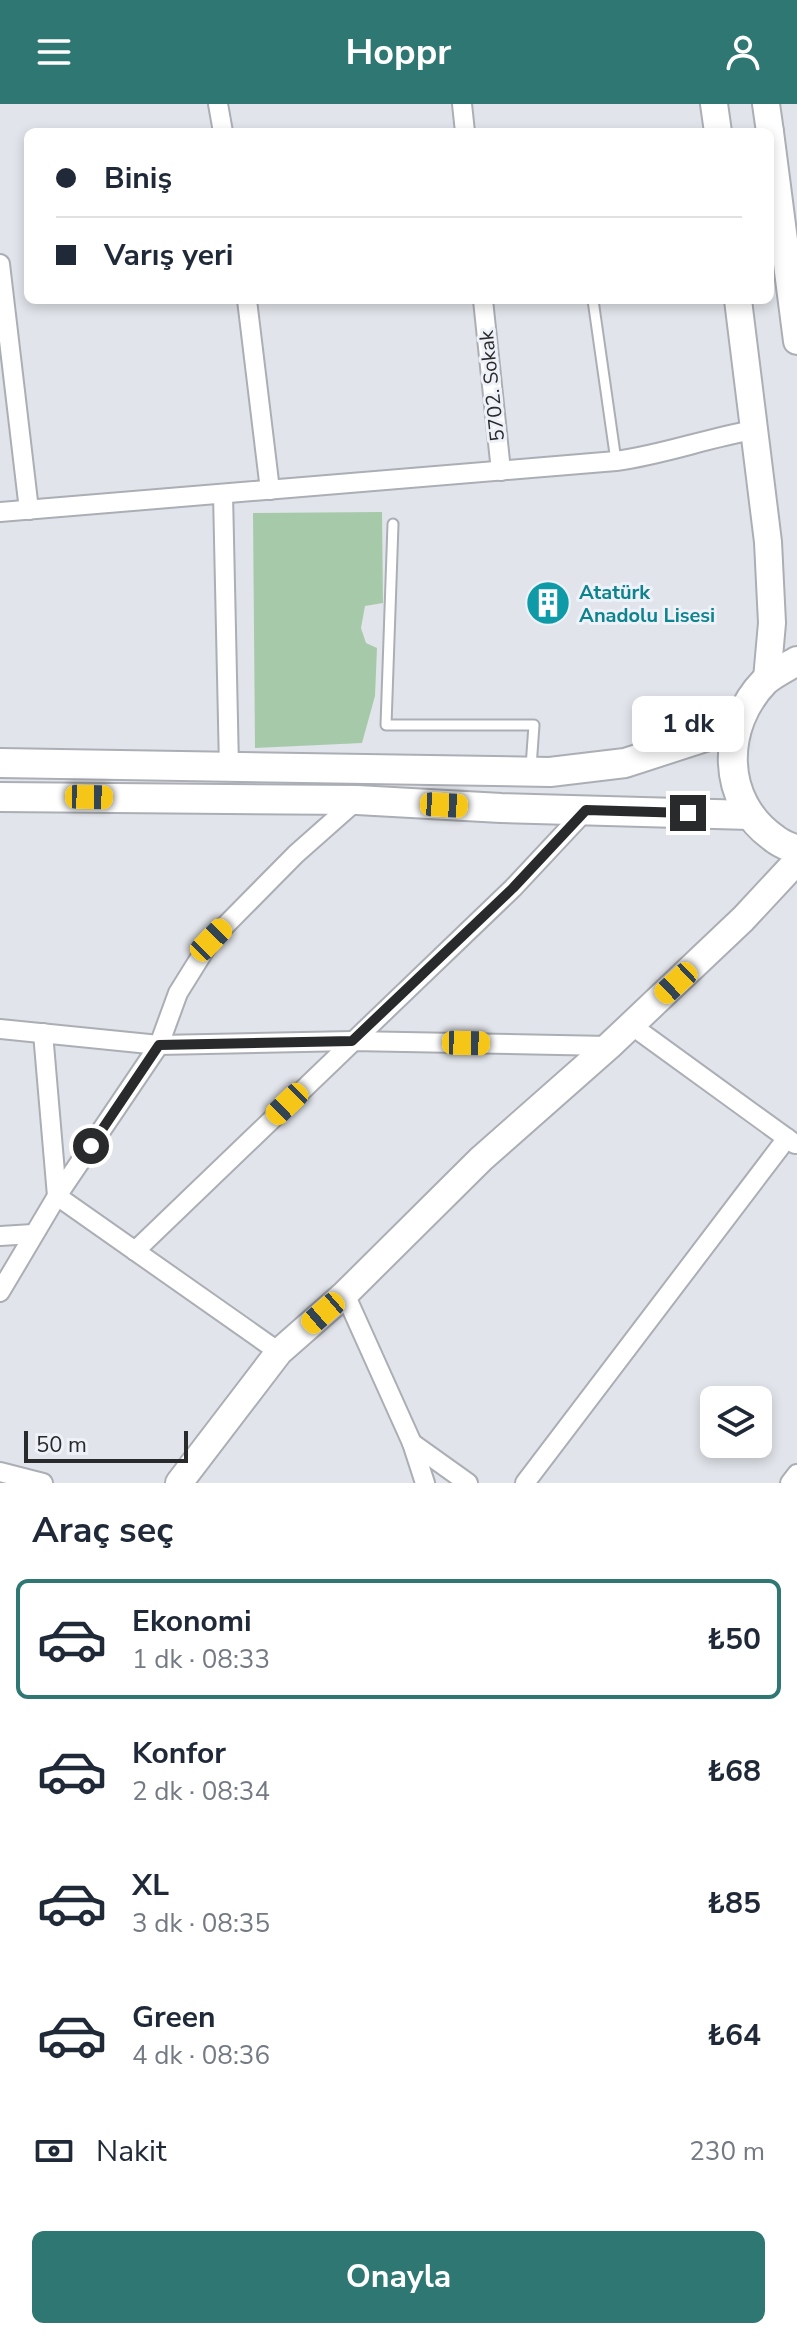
<!DOCTYPE html>
<html lang="tr">
<meta charset="utf-8">
<style>
:root{--surface:#fff;--page:#f2f2f3;--text:#1f2937;--muted:#747a83;--line:#e0e1e3;--accent:#2e7772}
body{margin:0;font-family:"Nunito Sans",sans-serif;background:var(--page);color:var(--text);height:100vh;display:flex;flex-direction:column;font-size:30px;white-space:nowrap}
*{box-sizing:border-box;margin:0}
p{font-size:26px;color:var(--muted)}
.icon{flex:none;width:44px;height:44px;fill:none;stroke:currentColor;stroke-width:2;stroke-linecap:round;stroke-linejoin:round}
.map{position:relative;height:1379px;overflow:hidden}
.details{display:flex;flex-direction:column;background:var(--surface);flex:1}
.details>*{flex:none}
.top-card{position:absolute;left:24px;top:24px;width:750px;height:176px;border-radius:12px;box-shadow:0 4px 12px #0003;display:grid;align-content:center;height:176px;padding:0 32px;background:var(--surface)}
.buttons{position:absolute;left:700px;top:1282px;display:grid;gap:16px}
.buttons a{display:grid;place-items:center;width:72px;height:72px;border-radius:12px;background:var(--surface);box-shadow:0 4px 12px #0003;font-size:40px}
.scale{position:absolute;left:24px;bottom:20px;width:164px;box-sizing:border-box;padding-left:8px;border:4px solid #292a2c;border-top:0;font-size:22px;line-height:28px;white-space:nowrap;color:#292a2c;-webkit-text-stroke:6px #eef1f7;paint-order:stroke}
.end{position:absolute;width:36px;height:36px;margin:-18px;border:10px solid #292a2c;background:#fff;box-shadow:0 0 0 4px #fff}
.from{border-radius:50%}
.bubble{position:absolute;height:56px;border-radius:12px;background:var(--surface);box-shadow:0 4px 12px #0003;font-size:26px;font-weight:700;line-height:56px;text-align:center}
.car{position:absolute;width:24px;height:48px;margin:-24px -12px;border-radius:10px;box-shadow:0 0 6px 2px #0007;background:linear-gradient(#f5c518 24%,#345 0 40%,#f5c518 0 76%,#345 0 86%,#f5c518 0)}
.top-card b{display:flex;align-items:center;gap:28px;height:76px;font-size:30px}
.top-card b+b{border-top:2px solid var(--line)}
.top-card i{width:20px;height:20px;background:var(--text)}
ul{padding:0;list-style:none}
li{display:flex;align-items:center;gap:24px;height:120px;margin:0 16px 12px;padding:0 16px;border:4px solid transparent;border-radius:12px}
li div{flex:1}
li b{display:block;font-size:30px}
li em{font-style:normal;font-weight:700}
li.active{border-color:var(--accent)}
li>.icon{width:72px;height:72px;stroke-width:1.5}
h2{padding:0 32px;font-size:36px;line-height:96px}
.pay{display:flex;align-items:center;gap:20px;height:88px;padding:0 32px;font-size:30px}
.pay p{margin-inline-start:auto}
.primary-button{display:flex;gap:16px;margin-top:auto;padding:16px 32px}
.primary-button a{flex:1;height:92px;border-radius:12px;background:var(--accent);color:#fff;font-size:32px;font-weight:700;line-height:92px;text-align:center}
header{display:flex;justify-content:space-between;align-items:center;height:104px;padding:0 32px;background:var(--accent);color:#fff;font-size:36px;font-weight:700}
.map>svg:first-child{display:block}
.green{fill:#a6caa9}
.lines{fill:none;stroke-linecap:round;stroke-linejoin:round}
.lane-casing{stroke:#abaeb4;stroke-width:13}
.street-casing{stroke:#abaeb4;stroke-width:22}
.secondary-casing{stroke:#abaeb4;stroke-width:30}
.primary-casing{stroke:#abaeb4;stroke-width:32}
.lane{stroke:#fff;stroke-width:9}
.street{stroke:#fff;stroke-width:18}
.secondary{stroke:#fff;stroke-width:26}
.primary{stroke:#fff;stroke-width:28}
.route{stroke:#292a2c;stroke-width:10}
.labels{text-anchor:middle;dominant-baseline:central;stroke-width:6;stroke-linejoin:round;paint-order:stroke}
.street-label{font-size:20px;fill:#292a2c;stroke:#eef1f7}
.culture-label{font-size:20px;font-weight:bold;fill:#0d838f;stroke:#eef1f7;text-anchor:start}
</style>
<header><svg class="icon" aria-label="menu" viewBox="0 0 24 24"><path d="M4 6h16M4 12h16M4 18h16"/></svg>Hoppr<svg class="icon" aria-label="person" viewBox="0 0 24 24"><circle cx="12" cy="8" r="4"/><path d="M4 21q1-7 8-7t8 7"/></svg></header>
<div class="map">
<svg width="797" height="1379" viewBox="0 0 797 1379">
<rect width="100%" height="100%" fill="#e1e4ea"/>
<path class="green" d="M 382,408 L 383,499 L 365,502 L 361,524 L 366,539 L 377,544 L 375,592 L 362,639 L 255,644 L 253,409 Z"/>
<g class="lines">
<g class="lane-casing">
<g id="lane">
<path d="M 593,196 L 616,357"/>
<path d="M 393,420 L 386,621 L 534,621 L 531,663"/>
</g>
</g>
<g class="street-casing">
<g id="street">
<path d="M 218,0 L 223,28"/>
<path d="M 462,0 L 465,28"/>
<path d="M 0,160 L 29,406"/>
<path d="M 247,196 L 270,386"/>
<path d="M 483,196 L 501,367"/>
<path d="M 223,390 L 229,663"/>
<path d="M 0,408 L 616,357 C 662,351 707,334 754,326"/>
<path d="M 631,921 L 795,1040"/>
<path d="M 0,925 L 159,941 L 352,937 L 609,942"/>
<path d="M 43,929 L 57,1092 L 279,1248"/>
<path d="M 0,1132 L 33,1130"/>
<path d="M 135,1147 L 513,784 L 586,706"/>
<path d="M 0,1188 L 57,1092 L 159,941 L 178,889 L 211,836 L 296,750 L 357,696"/>
<path d="M 345,1190 L 412,1339 L 468,1379"/>
<path d="M 412,1339 L 425,1379"/>
<path d="M 0,1368 L 43,1379"/>
<path d="M 525,1379 L 787,1034"/>
<path d="M 790,1379 L 797,1370"/>
</g>
</g>
<g class="secondary-casing">
<g id="secondary">
<path d="M 714,0 L 718,28"/>
<path d="M 766,0 L 770,28"/>
<path d="M 770,28 L 797,237"/>
<path d="M 738,196 L 768,438 L 772,519 L 767,575"/>
<path d="M 179,1379 L 279,1248 L 345,1190 L 481,1055 L 609,942 L 743,815 L 797,757"/>
</g>
</g>
<g class="primary-casing">
<g id="primary">
<path d="M 797,557 C 787,563 774,569 765,577 C 721,622 720,697 775,735 C 781,740 790,743 797,746"/>
<path d="M 0,659 L 550,668 L 625,659 L 736,623"/>
<path d="M 0,693 L 357,696 L 501,704 L 750,711"/>
</g>
</g>
<use href="#lane" class="lane"/>
<use href="#street" class="street"/>
<use href="#secondary" class="secondary"/>
<use href="#primary" class="primary"/>
</g>
<g class="lines">
<path class="route" d="M 91,1042 L 159,941 L 352,937 L 513,784 L 586,706 L 688,709"/>
</g>
<defs>
<g id="building-disc" transform="scale(2.3)"><circle r="9.5" fill="#0f9aa8" stroke="#eef1f7"/><path d="M-4-6H4V6H1V3H-1V6H-4ZM-2.5-4.3h1.7v1.8h-1.7ZM.8-4.3h1.7v1.8H.8ZM-2.5-1h1.7V.8h-1.7ZM.8-1h1.7V.8H.8Z" fill="#fff"/></g>
</defs>
<g fill-rule="evenodd">
<use href="#building-disc" x="548" y="499"/>
</g>
<g class="labels">
<g class="street-label">
<text transform="translate(492 282) rotate(-96)">5702. Sokak</text>
</g>
<g class="culture-label">
<text x="579" y="488">Atatürk<tspan x="579" dy="23">Anadolu Lisesi</tspan></text>
</g>
</g>
</svg>
<div class="buttons">
<a><svg class="icon" aria-label="layers" viewBox="0 0 24 24"><path d="M12 4l9 5-9 5-9-5zM3 14l9 5 9-5"/></svg></a>
</div>
<div class="scale">50 m</div>
<i class="end from" style="left:91px;top:1042px"></i>
<i class="end" style="left:688px;top:709px"></i>
<div class="bubble" style="left:632px;top:592px;width:112px">1 dk</div>
<i class="car" style="left:89px;top:693px;rotate:91deg"></i>
<i class="car" style="left:444px;top:701px;rotate:93deg"></i>
<i class="car" style="left:211px;top:836px;rotate:44deg"></i>
<i class="car" style="left:676px;top:879px;rotate:227deg"></i>
<i class="car" style="left:466px;top:939px;rotate:91deg"></i>
<i class="car" style="left:287px;top:1000px;rotate:226deg"></i>
<i class="car" style="left:323px;top:1209px;rotate:229deg"></i>
<div class="top-card">
<b><i class="from"></i>Biniş</b>
<b><i></i>Varış yeri</b>
</div>
</div>
<section class="details">
<h2>Araç seç</h2>
<ul>
<li class="active"><svg class="icon" aria-label="car" viewBox="0 0 24 24"><path d="M5 17H2v-5l4-1 3-4h7l3 4 3 1v5h-3M9 17h6M6 11h13"/><circle cx="7" cy="17" r="2"/><circle cx="17" cy="17" r="2"/></svg><div><b>Ekonomi</b><p>1 dk · 08:33</p></div><em>₺50</em></li>
<li><svg class="icon" aria-label="car" viewBox="0 0 24 24"><path d="M5 17H2v-5l4-1 3-4h7l3 4 3 1v5h-3M9 17h6M6 11h13"/><circle cx="7" cy="17" r="2"/><circle cx="17" cy="17" r="2"/></svg><div><b>Konfor</b><p>2 dk · 08:34</p></div><em>₺68</em></li>
<li><svg class="icon" aria-label="car" viewBox="0 0 24 24"><path d="M5 17H2v-5l4-1 3-4h7l3 4 3 1v5h-3M9 17h6M6 11h13"/><circle cx="7" cy="17" r="2"/><circle cx="17" cy="17" r="2"/></svg><div><b>XL</b><p>3 dk · 08:35</p></div><em>₺85</em></li>
<li><svg class="icon" aria-label="car" viewBox="0 0 24 24"><path d="M5 17H2v-5l4-1 3-4h7l3 4 3 1v5h-3M9 17h6M6 11h13"/><circle cx="7" cy="17" r="2"/><circle cx="17" cy="17" r="2"/></svg><div><b>Green</b><p>4 dk · 08:36</p></div><em>₺64</em></li>
</ul>
<div class="pay"><svg class="icon" aria-label="cash" viewBox="0 0 24 24"><path d="M3 7h18v10H3z"/><circle cx="12" cy="12" r="2"/></svg>Nakit<p>230 m</p></div>
<div class="primary-button"><a>Onayla</a></div>
</section>
